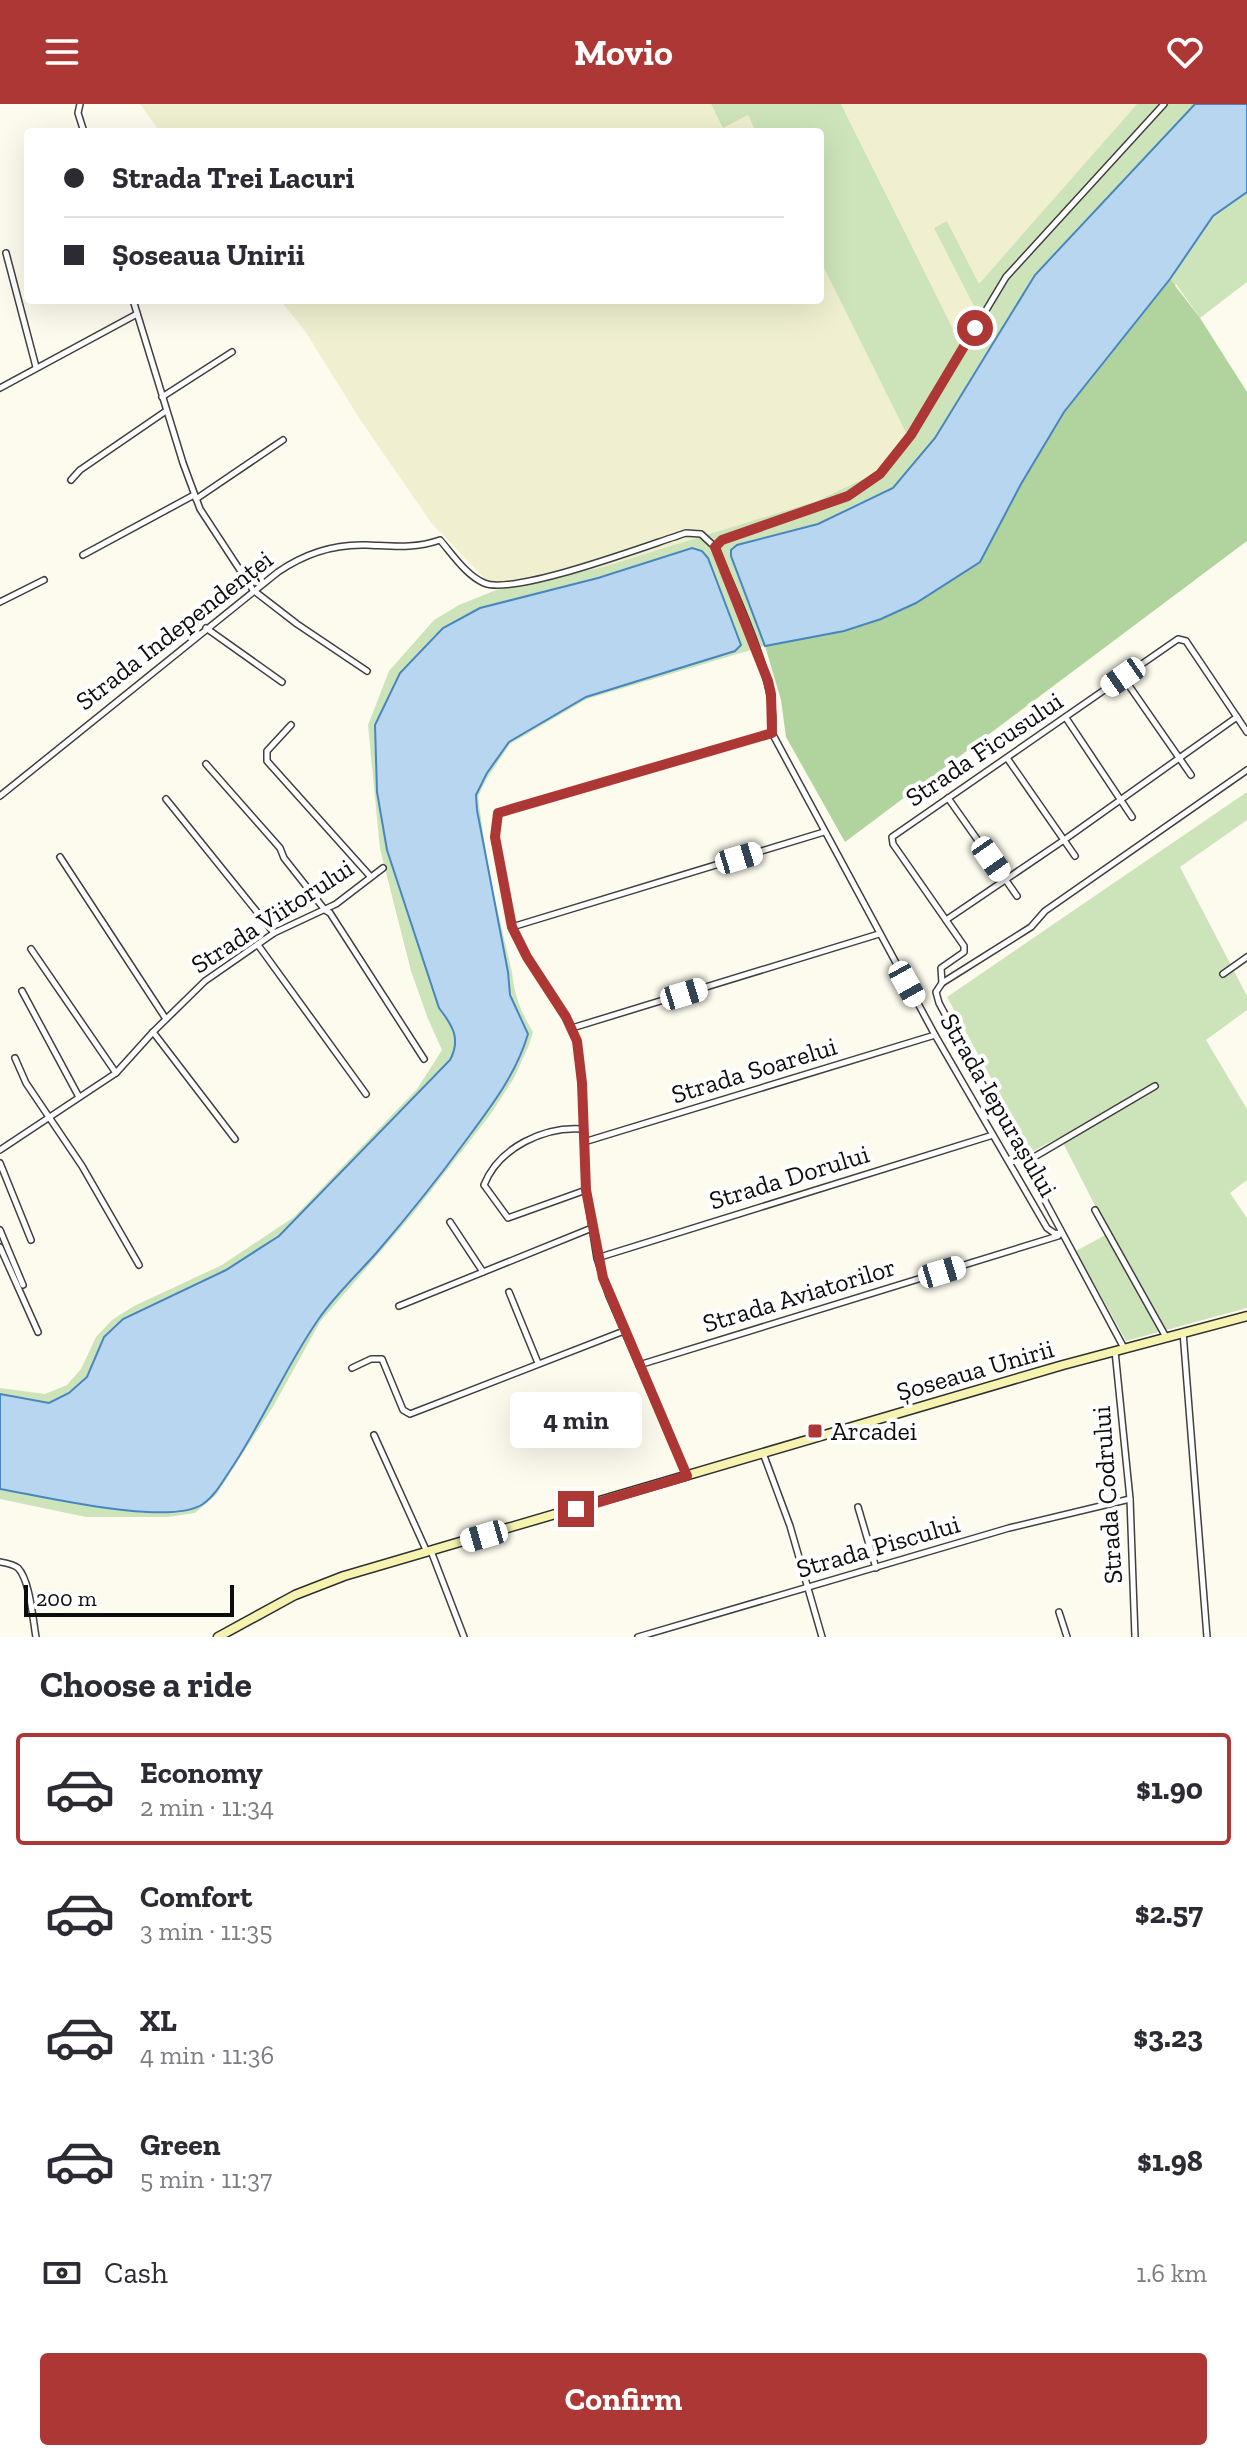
<!DOCTYPE html>
<meta charset="utf-8">
<style>
:root{--surface:#fff;--page:#f2f2f3;--text:#2b2b33;--muted:#7c7c81;--line:#e1e1e2;--accent:#ad3734}
body{margin:0;font-family:"Zilla Slab",serif;background:var(--page);color:var(--text);height:100vh;display:flex;flex-direction:column;font-size:30px;white-space:nowrap}
*{box-sizing:border-box;margin:0}
p{font-size:26px;color:var(--muted)}
.icon{flex:none;width:44px;height:44px;fill:none;stroke:currentColor;stroke-width:2;stroke-linecap:round;stroke-linejoin:round}
.map{position:relative;height:1533px;overflow:hidden}
.panel{display:flex;flex-direction:column;background:var(--surface);flex:1}
.panel>*{flex:none}
.top-card{position:absolute;left:24px;top:24px;width:800px;height:176px;border-radius:8px;box-shadow:0 8px 32px #0002;display:grid;align-content:center;height:176px;padding:0 40px;background:var(--surface)}
.scale{position:absolute;left:24px;bottom:20px;width:210px;box-sizing:border-box;padding-left:8px;border:4px solid #0d0d0d;border-top:0;font-size:22px;line-height:28px;white-space:nowrap;color:#0d0d0d;-webkit-text-stroke:6px #fff;paint-order:stroke}
.end{position:absolute;width:36px;height:36px;margin:-18px;border:10px solid #ad3734;background:#fff;box-shadow:0 0 0 4px #fff}
.from{border-radius:50%}
.bubble{position:absolute;height:56px;border-radius:8px;background:var(--surface);box-shadow:0 8px 32px #0002;font-size:26px;font-weight:700;line-height:56px;text-align:center}
.car{position:absolute;width:24px;height:48px;margin:-24px -12px;border-radius:10px;box-shadow:0 0 6px 2px #0007;background:linear-gradient(#fff 24%,#345 0 40%,#fff 0 76%,#345 0 86%,#fff 0)}
.top-card b{display:flex;align-items:center;gap:28px;height:76px;font-size:30px}
.top-card b+b{border-top:2px solid var(--line)}
.top-card i{width:20px;height:20px;background:var(--text)}
ul{padding:0;list-style:none}
li{display:flex;align-items:center;gap:24px;height:112px;margin:0 16px 12px;padding:0 24px;border:4px solid transparent;border-radius:8px}
li div{flex:1}
li b{display:block;font-size:30px}
li em{font-style:normal;font-weight:700}
li.current{border-color:var(--accent)}
li>.icon{width:72px;height:72px;stroke-width:1.5}
h2{padding:0 40px;font-size:36px;line-height:96px}
.pay{display:flex;align-items:center;gap:20px;height:88px;padding:0 40px;font-size:30px}
.pay p{margin-inline-start:auto}
.cta{display:flex;gap:16px;margin-top:auto;padding:16px 40px}
.cta a{flex:1;height:92px;border-radius:8px;background:var(--accent);color:#fff;font-size:32px;font-weight:700;line-height:92px;text-align:center}
header{display:flex;justify-content:space-between;align-items:center;height:104px;padding:0 40px;background:var(--accent);color:#fff;font-size:36px;font-weight:700}
.map>svg:first-child{display:block}
.farmland{fill:#f0f0d1}
.green{fill:#cde4bb}
.forest{fill:#b1d39d}
.water{fill:#b8d6ef;stroke:#4786be;stroke-width:2}
.lines{fill:none;stroke-linecap:round;stroke-linejoin:round}
.street-casing{stroke:#404040;stroke-width:8}
.secondary-casing{stroke:#2f2f2f;stroke-width:11}
.street{stroke:#fff;stroke-width:5}
.secondary{stroke:#f6f3b0;stroke-width:8}
.route{stroke:#ad3734;stroke-width:10}
.poi-dot{fill:#ad3734;stroke:#fff;stroke-width:3}
.labels{text-anchor:middle;dominant-baseline:central;stroke-width:8;stroke-linejoin:round;paint-order:stroke}
.street-label{font-size:26px;fill:#0d0d0d;stroke:#fff}
.poi-label{font-size:26px;fill:#0d0d0d;stroke:#fff;text-anchor:start}
</style>
<header><svg class="icon" aria-label="menu" viewBox="0 0 24 24"><path d="M4 6h16M4 12h16M4 18h16"/></svg>Movio<svg class="icon" aria-label="heart" viewBox="0 0 24 24"><path d="M12 20l-8-8c-3-5 5-10 8-4 3-6 11-1 8 4z"/></svg></header>
<div class="map">
<svg width="1247" height="1533" viewBox="0 0 1247 1533">
<rect width="100%" height="100%" fill="#fdfbee"/>
<g class="farmland">
<path d="M 140,0 L 711,0 L 723,23 L 748,11 L 756,28 L 160,28 Z"/>
<path d="M 841,0 L 1137,0 L 979,181 L 947,117 L 979,212 L 963,239 L 960,239 Z"/>
<path d="M 820,156 L 907,331 L 878,368 L 815,397 L 603,463 L 496,486 L 432,420 L 361,317 L 305,227 L 280,196 L 820,196 Z"/>
</g>
<g class="green">
<path d="M 711,0 L 841,0 L 960,239 L 963,239 L 979,212 L 934,124 L 947,117 L 979,180 L 1137,0 L 1247,0 L 1247,178 L 1200,214 L 1176,180 L 1138,231 L 800,539 L 764,542 L 587,595 L 510,640 L 486,676 L 478,693 L 489,771 L 512,868 C 514,891 521,908 533,928 L 529,941 L 514,974 L 490,1011 L 412,1111 L 320,1218 L 274,1301 L 216,1391 L 195,1409 L 168,1413 L 86,1413 L 0,1395 L 0,1284 L 45,1290 L 67,1281 L 81,1265 L 96,1233 L 112,1216 L 134,1202 L 222,1161 L 294,1113 L 417,985 L 442,946 L 428,915 L 411,867 L 380,745 L 368,621 L 389,567 L 434,516 L 459,501 L 496,486 L 603,463 L 816,397 L 878,368 L 907,331 L 820,156 L 820,28 L 756,28 L 748,11 L 723,24 Z"/>
<path d="M 1247,688 L 1247,716 L 1180,763 L 1247,892 L 1247,906 L 1206,936 L 1247,1005 L 1247,1076 L 1230,1089 L 1247,1114 L 1247,1204 L 1126,1237 L 1076,1147 L 1109,1129 L 1060,1033 L 1031,1048 L 947,893 Z"/>
</g>
<path class="forest" d="M 1170,175 L 1200,214 L 1247,288 L 1247,437 L 845,738 L 786,633 L 781,596 L 765,542 L 844,527 L 1021,380 L 1064,308 Z"/>
<g class="water">
<path d="M 1195,0 L 1247,0 L 1247,88 L 1213,112 L 1170,175 L 1064,308 L 1021,380 L 980,458 L 916,499 L 881,515 L 844,527 L 765,542 L 731,452 L 731,446 L 737,441 L 818,420 L 893,384 L 935,334 L 1035,171 Z"/>
<path d="M 692,444 L 702,447 L 708,454 L 741,541 L 735,547 L 586,593 L 509,638 L 487,669 L 476,691 L 477,706 L 508,868 L 510,891 L 528,930 C 516,971 490,1004 464,1039 C 437,1076 408,1112 378,1147 C 358,1170 335,1191 318,1216 C 286,1262 264,1315 233,1362 C 224,1375 216,1391 203,1400 C 169,1423 42,1392 0,1385 L 0,1290 L 49,1299 L 69,1289 L 87,1273 L 104,1233 L 123,1215 L 226,1166 L 279,1132 L 450,956 C 461,935 453,922 439,904 L 387,746 L 377,688 L 375,621 L 400,569 L 443,524 L 480,504 L 598,474 Z"/>
</g>
<g class="lines">
<g class="street-casing">
<g id="street">
<path d="M 80,0 L 78,9 L 84,28"/>
<path d="M 6,149 L 36,263"/>
<path d="M 133,196 L 183,359 L 200,405 L 253,486 L 297,520 L 367,567"/>
<path d="M 0,284 L 137,210"/>
<path d="M 162,293 L 232,248"/>
<path d="M 71,376 L 80,366 L 166,307"/>
<path d="M 196,395 L 283,336"/>
<path d="M 715,443 L 722,436 L 848,392 L 880,370 L 911,331 L 1006,173 L 1164,0"/>
<path d="M 83,451 L 194,391"/>
<path d="M 0,498 L 44,476"/>
<path d="M 206,524 L 282,578"/>
<path d="M 1123,573 L 1191,671"/>
<path d="M 1066,614 L 1132,713"/>
<path d="M 291,621 L 267,647 L 267,657 L 370,772"/>
<path d="M 772,629 L 935,931 L 1047,1124 L 1054,1129 L 1062,1130"/>
<path d="M 1007,654 L 1075,752"/>
<path d="M 206,660 L 280,744 L 284,754 L 325,806 L 330,809 L 424,955"/>
<path d="M 0,692 L 278,468 C 304,450 334,440 366,441 C 393,442 414,445 440,436 C 453,451 466,471 484,479 C 514,492 648,441 686,429 L 701,430 L 715,443 C 735,491 779,579 772,629"/>
<path d="M 948,694 L 1017,792"/>
<path d="M 166,695 L 274,829"/>
<path d="M 60,753 L 166,915"/>
<path d="M 946,816 L 1064,736 L 1237,613 L 1247,628"/>
<path d="M 512,823 L 824,728"/>
<path d="M 258,841 L 366,990"/>
<path d="M 31,845 L 116,969"/>
<path d="M 1223,870 L 1247,853"/>
<path d="M 942,879 L 941,864 L 964,848 L 964,842 L 893,740 L 892,733 L 1178,535 L 1186,537 L 1237,613"/>
<path d="M 22,887 L 79,993"/>
<path d="M 572,924 L 879,830"/>
<path d="M 153,928 L 235,1035"/>
<path d="M 15,954 L 26,979 L 82,1062 L 139,1161"/>
<path d="M 583,1025 C 545,1022 499,1043 484,1081 L 508,1114 L 586,1086"/>
<path d="M 584,1038 L 935,931"/>
<path d="M 0,1046 L 116,969 L 153,928 L 205,877 L 274,829 L 336,800 L 383,764"/>
<path d="M 0,1059 L 31,1136"/>
<path d="M 1024,1059 L 1155,982"/>
<path d="M 1095,1106 L 1166,1233"/>
<path d="M 450,1118 L 483,1168"/>
<path d="M 0,1126 L 23,1181"/>
<path d="M 0,1143 L 38,1228"/>
<path d="M 597,1154 L 993,1031"/>
<path d="M 509,1188 L 538,1259"/>
<path d="M 399,1202 L 592,1124"/>
<path d="M 1183,1228 L 1207,1533"/>
<path d="M 1124,1244 L 939,899 L 936,888 L 942,879 L 1031,823 L 1045,807 L 1247,666"/>
<path d="M 1115,1247 L 1130,1395 L 1135,1533"/>
<path d="M 639,1261 L 1058,1132"/>
<path d="M 352,1264 L 371,1255 L 382,1255 L 403,1306 L 410,1310 L 624,1227"/>
<path d="M 374,1331 L 427,1448"/>
<path d="M 763,1349 L 790,1422 L 822,1533"/>
<path d="M 687,1371 L 609,1192 L 597,1154 L 586,1086 L 582,979 L 577,937 L 566,913 L 527,853 L 512,823 L 495,733 L 498,709 L 772,629"/>
<path d="M 858,1403 L 876,1464"/>
<path d="M 431,1447 L 464,1533"/>
<path d="M 0,1458 C 6,1459 13,1460 18,1464 C 30,1476 33,1517 36,1533"/>
<path d="M 1059,1508 L 1067,1533"/>
<path d="M 638,1533 L 1009,1424 L 1130,1395"/>
</g>
</g>
<g class="secondary-casing">
<path id="secondary" d="M 218,1533 L 295,1491 L 344,1472 L 1063,1261 L 1247,1212"/>
</g>
<use href="#street" class="street"/>
<use href="#secondary" class="secondary"/>
</g>
<g class="lines">
<path class="route" d="M 576,1405 L 687,1372 L 603,1174 L 586,1086 L 582,979 L 577,937 L 566,913 L 527,853 L 512,823 L 495,733 L 498,709 L 772,629 L 771,590 L 768,577 L 715,443 L 722,436 L 848,392 L 880,370 L 911,331 L 975,224"/>
</g>
<rect class="poi-dot" x="807" y="1319" width="16" height="16" rx="4"/>
<g class="labels">
<g class="street-label">
<text transform="translate(174 526) rotate(-38)">Strada Independenței</text>
<text transform="translate(984 645) rotate(-34)">Strada Ficusului</text>
<text transform="translate(272 812) rotate(-33)">Strada Viitorului</text>
<text transform="translate(754 966) rotate(-17)">Strada Soarelui</text>
<text transform="translate(999 1001) rotate(60)">Strada Iepurașului</text>
<text transform="translate(789 1073) rotate(-17)">Strada Dorului</text>
<text transform="translate(799 1191) rotate(-17)">Strada Aviatorilor</text>
<text transform="translate(975 1266) rotate(-16)">Șoseaua Unirii</text>
<text transform="translate(1107 1391) rotate(-94)">Strada Codrului</text>
<text transform="translate(878 1442) rotate(-16)">Strada Piscului</text>
</g>
<g class="poi-label">
<text x="831" y="1327">Arcadei</text>
</g>
</g>
</svg>
<div class="scale">200 m</div>
<i class="end from" style="left:975px;top:224px"></i>
<i class="end" style="left:576px;top:1405px"></i>
<div class="bubble" style="left:510px;top:1288px;width:132px">4 min</div>
<i class="car" style="left:1123px;top:573px;rotate:235deg"></i>
<i class="car" style="left:739px;top:754px;rotate:73deg"></i>
<i class="car" style="left:991px;top:755px;rotate:145deg"></i>
<i class="car" style="left:907px;top:880px;rotate:151deg"></i>
<i class="car" style="left:684px;top:890px;rotate:73deg"></i>
<i class="car" style="left:942px;top:1168px;rotate:73deg"></i>
<i class="car" style="left:484px;top:1432px;rotate:254deg"></i>
<div class="top-card">
<b><i class="from"></i>Strada Trei Lacuri</b>
<b><i></i>Șoseaua Unirii</b>
</div>
</div>
<section class="panel">
<h2>Choose a ride</h2>
<ul>
<li class="current"><svg class="icon" aria-label="car" viewBox="0 0 24 24"><path d="M5 17H2v-5l4-1 3-4h7l3 4 3 1v5h-3M9 17h6M6 11h13"/><circle cx="7" cy="17" r="2"/><circle cx="17" cy="17" r="2"/></svg><div><b>Economy</b><p>2 min · 11:34</p></div><em>$1.90</em></li>
<li><svg class="icon" aria-label="car" viewBox="0 0 24 24"><path d="M5 17H2v-5l4-1 3-4h7l3 4 3 1v5h-3M9 17h6M6 11h13"/><circle cx="7" cy="17" r="2"/><circle cx="17" cy="17" r="2"/></svg><div><b>Comfort</b><p>3 min · 11:35</p></div><em>$2.57</em></li>
<li><svg class="icon" aria-label="car" viewBox="0 0 24 24"><path d="M5 17H2v-5l4-1 3-4h7l3 4 3 1v5h-3M9 17h6M6 11h13"/><circle cx="7" cy="17" r="2"/><circle cx="17" cy="17" r="2"/></svg><div><b>XL</b><p>4 min · 11:36</p></div><em>$3.23</em></li>
<li><svg class="icon" aria-label="car" viewBox="0 0 24 24"><path d="M5 17H2v-5l4-1 3-4h7l3 4 3 1v5h-3M9 17h6M6 11h13"/><circle cx="7" cy="17" r="2"/><circle cx="17" cy="17" r="2"/></svg><div><b>Green</b><p>5 min · 11:37</p></div><em>$1.98</em></li>
</ul>
<div class="pay"><svg class="icon" aria-label="cash" viewBox="0 0 24 24"><path d="M3 7h18v10H3z"/><circle cx="12" cy="12" r="2"/></svg>Cash<p>1.6 km</p></div>
<div class="cta"><a>Confirm</a></div>
</section>
